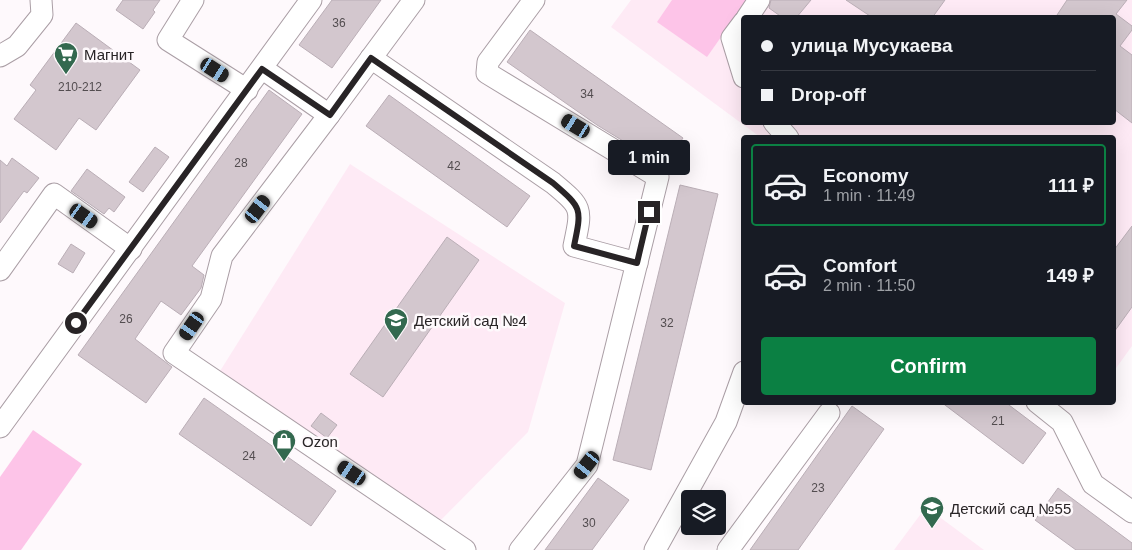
<!DOCTYPE html>
<meta charset="utf-8">
<style>
:root{--surface:#171b24;--page:#242831;--text:#f1f3f6;--muted:#9ea1a6;--line:#363941;--accent:#0b8043}
body{margin:0;font-family:Arial,sans-serif;background:var(--page);color:var(--text);height:100vh;display:flex;flex-direction:column;font-size:19px;white-space:nowrap}
*{box-sizing:border-box;margin:0}
p{font-size:16px;color:var(--muted)}
.icon{flex:none;width:28px;height:28px;fill:none;stroke:currentColor;stroke-width:2;stroke-linecap:round;stroke-linejoin:round}
.map{position:relative;flex:1;overflow:hidden}
.sheet{position:absolute;left:741px;top:135px;width:375px;height:270px;display:flex;flex-direction:column;background:var(--surface);border-radius:5px;box-shadow:0 5px 20px #0002}
.sheet>*{flex:none}
.banner{position:absolute;left:741px;top:15px;width:375px;height:110px;border-radius:5px;box-shadow:0 5px 20px #0002;display:grid;align-content:center;height:110px;padding:0 20px;background:var(--surface)}
.tools{position:absolute;left:681px;top:490px;display:grid;gap:10px}
.tools a{display:grid;place-items:center;width:45px;height:45px;border-radius:5px;background:var(--surface);box-shadow:0 5px 20px #0002;font-size:25px}
.end{position:absolute;width:22px;height:22px;margin:-11px;border:6px solid #282426;background:#fff;box-shadow:0 0 0 2px #fff}
.from{border-radius:50%}
.bubble{position:absolute;height:35px;border-radius:5px;background:var(--surface);box-shadow:0 5px 20px #0002;font-size:16px;font-weight:700;line-height:35px;text-align:center}
.car{position:absolute;width:15px;height:30px;margin:-15px -8px;border-radius:6px;box-shadow:0 0 4px 1px #0007;background:linear-gradient(#222 24%,#8ab4d8 0 40%,#222 0 76%,#8ab4d8 0 86%,#222 0)}
.banner b{display:flex;align-items:center;gap:18px;height:48px;font-size:19px}
.banner b+b{border-top:1px solid var(--line)}
.banner i{width:12px;height:12px;background:var(--text)}
ul{padding:9px 0 0;list-style:none}
li{display:flex;align-items:center;gap:15px;height:82px;margin:0 10px 8px;padding:0 10px;border:2px solid transparent;border-radius:5px}
li div{flex:1}
li b{display:block;font-size:19px}
li em{font-style:normal;font-weight:700}
li.current{border-color:var(--accent)}
li>.icon{width:45px;height:45px;stroke-width:1.5}
.action{display:flex;gap:10px;margin-top:auto;padding:10px 20px}
.action a{flex:1;height:58px;border-radius:5px;background:var(--accent);color:#fff;font-size:20px;font-weight:700;line-height:58px;text-align:center}
.map>svg:first-child{display:block}
.built{fill:#feeaf5;fill-rule:evenodd}
.green{fill:#fdc4e8}
.building{fill:#d3c7ce;stroke:#baaeb6}
.lines{fill:none;stroke-linecap:round;stroke-linejoin:round}
.minor-casing{stroke:#aa9ea5;stroke-width:23}
.minor{stroke:#fff;stroke-width:21}
.route{stroke:#282426;stroke-width:6}
.labels{text-anchor:middle;dominant-baseline:central;stroke-width:5;stroke-linejoin:round;paint-order:stroke}
.number-label{font-size:12px;fill:#534d50}
.poi-label{font-size:15px;fill:#282426;stroke:#fef9fc;text-anchor:start}
</style>
<div class="map">
<svg width="1132" height="550" viewBox="0 0 1132 550">
<rect width="100%" height="100%" fill="#fef9fc"/>
<g class="built">
<path d="M 631,0 L 1132,0 L 1132,346 L 1114,371 L 1114,138 L 760,137 L 611,27 ZM 744,18 L 1114,18 L 1114,122 L 744,122 Z"/>
<path d="M 350,164 L 565,303 L 528,432 L 435,526 L 215,379 Z"/>
<path d="M 926,507 L 984,550 L 894,550 Z"/>
</g>
<g class="green">
<path d="M 672,0 L 747,0 L 707,57 L 657,22 Z"/>
<path d="M 33,430 L 82,464 L 21,550 L 0,550 L 0,477 Z"/>
</g>
<g class="building">
<path d="M 123,0 L 160,0 L 153,10 L 155,12 L 143,29 L 116,10 Z"/>
<path d="M 332,0 L 381,0 L 332,68 L 299,45 Z"/>
<path d="M 771,0 L 811,0 L 796,18 L 783,18 L 769,8 Z"/>
<path d="M 846,0 L 945,0 L 932,18 L 873,18 Z"/>
<path d="M 1067,0 L 1127,0 L 1116,14 L 1132,26 L 1132,30 L 1120,46 L 1132,55 L 1132,123 L 1114,109 L 1114,18 L 1055,18 Z"/>
<path d="M 76,23 L 140,70 L 96,130 L 79,118 L 56,150 L 14,119 L 36,90 L 30,85 Z"/>
<path d="M 530,30 L 683,138 L 664,166 L 597,125 L 507,62 Z"/>
<path d="M 269,90 L 302,114 L 192,266 L 204,275 L 201,288 L 181,315 L 161,301 L 135,339 L 172,367 L 146,403 L 78,355 Z"/>
<path d="M 389,95 L 530,196 L 507,227 L 366,126 Z"/>
<path d="M 155,147 L 169,157 L 143,192 L 129,182 Z"/>
<path d="M 12,158 L 39,178 L 27,193 L 24,191 L 0,223 L 0,160 L 7,166 Z"/>
<path d="M 87,169 L 125,197 L 114,212 L 109,208 L 104,214 L 71,191 Z"/>
<path d="M 680,185 L 718,194 L 651,470 L 613,460 Z"/>
<path d="M 1132,226 L 1132,307 L 1114,332 L 1114,250 Z"/>
<path d="M 447,237 L 479,260 L 383,397 L 350,374 Z"/>
<path d="M 71,244 L 85,253 L 73,273 L 58,264 Z"/>
<path d="M 204,398 L 336,491 L 311,526 L 179,434 Z"/>
<path d="M 941,402 L 1005,402 L 1046,433 L 1023,464 Z"/>
<path d="M 852,406 L 884,429 L 798,550 L 750,550 Z"/>
<path d="M 321,413 L 337,425 L 327,438 L 311,426 Z"/>
<path d="M 598,478 L 629,500 L 592,550 L 545,550 Z"/>
<path d="M 1058,488 L 1132,543 L 1132,550 L 1076,550 L 1035,520 Z"/>
</g>
<g class="lines">
<g class="minor-casing">
<g id="minor">
<path d="M 193,0 L 168,40 L 247,90"/>
<path d="M 747,18 L 759,0"/>
<path d="M 744,22 L 732,38 L 744,77"/>
<path d="M 0,56 L 17,46 L 42,15 L 41,0"/>
<path d="M 371,58 L 553,183 C 583,208 582,208 574,246 L 637,263"/>
<path d="M 263,69 L 329,115 L 414,0"/>
<path d="M 329,115 L 222,256 L 211,299 L 174,353 L 465,550"/>
<path d="M 774,122 L 788,138"/>
<path d="M 0,270 L 54,194 L 131,249"/>
<path d="M 1037,402 L 1062,422 L 1093,484 L 1132,512"/>
<path d="M 0,427 L 311,0"/>
<path d="M 520,550 L 587,465 L 658,177 L 487,73 L 488,62 L 534,0"/>
<path d="M 655,550 L 726,422 L 744,372"/>
<path d="M 728,550 L 829,413"/>
</g>
</g>
<use href="#minor" class="minor"/>
</g>
<g class="lines">
<path class="route" d="M 76,323 L 262,69 L 330,115 L 371,58 L 553,183 C 582,208 582,208 574,246 L 637,263 L 649,212"/>
</g>
<defs>
<g id="supermarket-pin" transform="scale(1.25)"><path d="M0 17L-7.5 6A9.5 9.5 0 1 1 7.5 6Z" fill="#33694f" stroke="#fef9fc"/><path d="M-6-5.5h2.5l.6 2H6L4.5 2H-2.5L-4.4-4H-6ZM-1.5 3.2a1.3 1.3 0 1 0 .1 0ZM3 3.2a1.3 1.3 0 1 0 .1 0Z" fill="#fff"/></g>
<g id="school-pin" transform="scale(1.25)"><path d="M0 17L-7.5 6A9.5 9.5 0 1 1 7.5 6Z" fill="#33694f" stroke="#fef9fc"/><path d="M0-5L7-2L0 1L-7-2ZM-4 1L0 2.5L4 1V4Q0 6-4 4Z" fill="#fff"/></g>
<g id="shop-pin" transform="scale(1.25)"><path d="M0 17L-7.5 6A9.5 9.5 0 1 1 7.5 6Z" fill="#33694f" stroke="#fef9fc"/><path d="M-5-2.5h2.3a2.7 3.5 0 0 1 5.4 0H5L5.5 6h-11ZM-1.5-2.5h3a1.5 2.3 0 0 0-3 0Z" fill="#fff"/></g>
</defs>
<g fill-rule="evenodd">
<use href="#supermarket-pin" x="66" y="54"/>
<use href="#school-pin" x="396" y="320"/>
<use href="#shop-pin" x="284" y="441"/>
<use href="#school-pin" x="932" y="508"/>
</g>
<g class="labels">
<g class="number-label">
<text x="339" y="23">36</text>
<text x="80" y="87">210-212</text>
<text x="587" y="94">34</text>
<text x="241" y="163">28</text>
<text x="454" y="166">42</text>
<text x="126" y="319">26</text>
<text x="667" y="323">32</text>
<text x="998" y="421">21</text>
<text x="249" y="456">24</text>
<text x="818" y="488">23</text>
<text x="589" y="523">30</text>
</g>
<g class="poi-label">
<text x="84" y="54">Магнит</text>
<text x="414" y="320">Детский сад №4</text>
<text x="302" y="441">Ozon</text>
<text x="950" y="508">Детский сад №55</text>
</g>
</g>
</svg>
<div class="tools">
<a><svg class="icon" aria-label="layers" viewBox="0 0 24 24"><path d="M12 4l9 5-9 5-9-5zM3 14l9 5 9-5"/></svg></a>
</div>
<i class="end from" style="left:76px;top:323px"></i>
<i class="end" style="left:649px;top:212px"></i>
<div class="bubble" style="left:608px;top:140px;width:82px">1 min</div>
<i class="car" style="left:215px;top:70px;rotate:123deg"></i>
<i class="car" style="left:576px;top:126px;rotate:301deg"></i>
<i class="car" style="left:258px;top:209px;rotate:37deg"></i>
<i class="car" style="left:84px;top:216px;rotate:125deg"></i>
<i class="car" style="left:192px;top:326px;rotate:215deg"></i>
<i class="car" style="left:587px;top:465px;rotate:218deg"></i>
<i class="car" style="left:352px;top:473px;rotate:304deg"></i>
<div class="banner">
<b><i class="from"></i>улица Мусукаева</b>
<b><i></i>Drop-off</b>
</div>
<section class="sheet">
<ul>
<li class="current"><svg class="icon" aria-label="car" viewBox="0 0 24 24"><path d="M5 17H2v-5l4-1 3-4h7l3 4 3 1v5h-3M9 17h6M6 11h13"/><circle cx="7" cy="17" r="2"/><circle cx="17" cy="17" r="2"/></svg><div><b>Economy</b><p>1 min · 11:49</p></div><em>111 ₽</em></li>
<li><svg class="icon" aria-label="car" viewBox="0 0 24 24"><path d="M5 17H2v-5l4-1 3-4h7l3 4 3 1v5h-3M9 17h6M6 11h13"/><circle cx="7" cy="17" r="2"/><circle cx="17" cy="17" r="2"/></svg><div><b>Comfort</b><p>2 min · 11:50</p></div><em>149 ₽</em></li>
</ul>
<div class="action"><a>Confirm</a></div>
</section>
</div>
